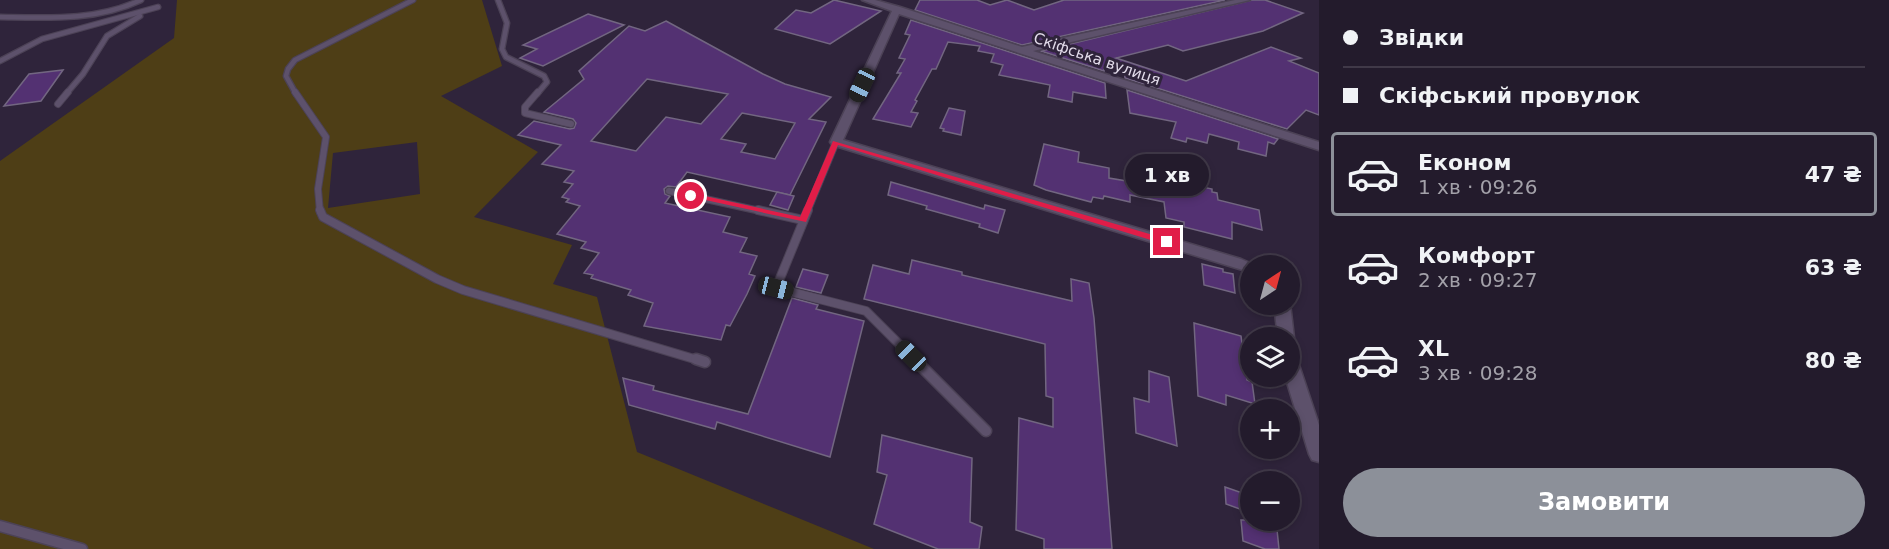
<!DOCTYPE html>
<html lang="uk">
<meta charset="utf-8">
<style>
:root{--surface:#231b2c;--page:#2b2434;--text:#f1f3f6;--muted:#a3a1a9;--line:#403948;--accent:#8c9099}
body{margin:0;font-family:"DejaVu Sans",sans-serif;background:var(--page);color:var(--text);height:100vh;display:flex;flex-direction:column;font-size:22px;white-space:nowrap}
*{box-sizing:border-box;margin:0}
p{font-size:20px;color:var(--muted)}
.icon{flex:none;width:33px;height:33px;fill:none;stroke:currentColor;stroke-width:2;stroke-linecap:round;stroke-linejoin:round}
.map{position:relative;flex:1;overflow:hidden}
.side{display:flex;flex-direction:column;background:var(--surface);width:570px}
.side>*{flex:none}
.banner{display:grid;align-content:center;height:132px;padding:0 24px;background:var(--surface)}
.needle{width:39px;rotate:36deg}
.fabs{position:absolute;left:1240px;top:255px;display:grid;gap:12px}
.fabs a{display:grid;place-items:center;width:60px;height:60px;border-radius:50%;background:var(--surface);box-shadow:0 3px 9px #0003,0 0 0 2px var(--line);font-size:30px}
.end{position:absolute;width:27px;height:27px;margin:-14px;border:8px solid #e11d48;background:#fff;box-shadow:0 0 0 3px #fff}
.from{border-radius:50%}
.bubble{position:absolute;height:42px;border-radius:21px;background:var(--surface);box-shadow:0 3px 9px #0003,0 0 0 2px var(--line);font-size:20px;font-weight:700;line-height:42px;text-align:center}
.car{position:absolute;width:18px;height:36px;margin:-18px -9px;border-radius:8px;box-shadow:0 0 4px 2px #0007;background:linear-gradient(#222 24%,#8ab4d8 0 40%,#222 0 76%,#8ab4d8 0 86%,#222 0)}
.banner b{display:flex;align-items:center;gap:21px;height:57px;font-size:22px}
.banner b+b{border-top:2px solid var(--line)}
.banner i{width:15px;height:15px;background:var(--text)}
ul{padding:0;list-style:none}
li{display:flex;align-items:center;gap:18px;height:84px;margin:0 12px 9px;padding:0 12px;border:3px solid transparent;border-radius:6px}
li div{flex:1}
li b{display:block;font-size:22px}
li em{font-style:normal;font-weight:700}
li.on{border-color:var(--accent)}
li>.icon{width:54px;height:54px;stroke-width:1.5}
.cta{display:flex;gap:12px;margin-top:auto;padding:12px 24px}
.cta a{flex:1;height:69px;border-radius:36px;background:var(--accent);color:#fff;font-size:24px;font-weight:700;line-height:69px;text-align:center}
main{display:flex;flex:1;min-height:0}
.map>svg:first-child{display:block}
.green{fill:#4e3e16;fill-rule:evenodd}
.building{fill:#533172;stroke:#726681;stroke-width:1.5;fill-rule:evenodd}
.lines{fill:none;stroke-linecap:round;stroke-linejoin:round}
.service-far3-casing{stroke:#4c4256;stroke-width:7}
.service-far2-casing{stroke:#4c4256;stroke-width:8}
.service-far1-casing{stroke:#4c4256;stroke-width:10}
.service-casing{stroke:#4c4256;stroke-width:13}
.minor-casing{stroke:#4c4256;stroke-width:3}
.service-far3{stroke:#5d516b;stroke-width:4.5}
.service-far2{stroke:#5d516b;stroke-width:6}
.service-far1{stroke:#5d516b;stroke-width:8}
.service{stroke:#5d516b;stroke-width:10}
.minor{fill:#5d516b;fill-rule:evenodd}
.route{fill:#e11d48}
.labels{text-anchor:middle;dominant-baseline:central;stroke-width:6;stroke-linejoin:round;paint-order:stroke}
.far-street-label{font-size:15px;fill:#e2dbea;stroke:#2f243b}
</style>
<main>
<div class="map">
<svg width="1319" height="549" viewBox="0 0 1319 549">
<rect width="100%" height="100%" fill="#2f243b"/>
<path class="green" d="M 177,0 L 482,0 L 502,66 L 441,96 L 538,152 L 474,217 L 572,245 L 553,284 L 597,297 L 637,452 L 874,549 L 0,549 L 0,161 L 174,38 ZM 417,142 L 420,194 L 328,208 L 333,153 Z"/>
<g class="building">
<path d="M 834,0 L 881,11 L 830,44 L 775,29 L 796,10 L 811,13 Z"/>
<path d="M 920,0 L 977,0 L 990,5 L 1007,0 L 1034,10 L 1064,0 L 1225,0 L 1022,45 L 915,10 Z"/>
<path d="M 1252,0 L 1265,0 L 1303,13 L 1263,31 L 1183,51 L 1168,45 L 1116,58 L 1186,81 L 1271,47 L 1301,58 L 1289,61 L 1319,73 L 1319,115 L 1306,110 L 1287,129 L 1125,78 L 1124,65 L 1104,67 L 1104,71 L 1041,51 Z"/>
<path d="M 588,14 L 624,25 L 543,66 L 520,58 L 537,49 L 523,45 Z"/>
<path d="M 911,20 L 1105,83 L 1106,98 L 1073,92 L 1072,102 L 1048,97 L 1050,85 L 999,75 L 1003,65 L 991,62 L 994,54 L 978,51 L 980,46 L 948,42 L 936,69 L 932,69 L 915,100 L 917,101 L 911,112 L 918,113 L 911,127 L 873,119 L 901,73 L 897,73 L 905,59 L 899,58 L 910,35 L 905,34 Z"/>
<path d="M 666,21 L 763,74 L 785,84 L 831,97 L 809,119 L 826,122 L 790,195 L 687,172 L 676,187 L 668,186 L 664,189 L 665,194 L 670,196 L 665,203 L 730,217 L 723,232 L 747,238 L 740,252 L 757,256 L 749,274 L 755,276 L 747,294 L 730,326 L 726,325 L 721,340 L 644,326 L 653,303 L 628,295 L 631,290 L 591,278 L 593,275 L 584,273 L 599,253 L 581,248 L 586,242 L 557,234 L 580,206 L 566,202 L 569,199 L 562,197 L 573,184 L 564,182 L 574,171 L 542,164 L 561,145 L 518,135 L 534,121 L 570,129 L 574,128 L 576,123 L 573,119 L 544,112 L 584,79 L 579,71 L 629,26 L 645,31 ZM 647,79 L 728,94 L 701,124 L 666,117 L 636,151 L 591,141 ZM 742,113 L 795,123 L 775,159 L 741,152 L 746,144 L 721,139 Z"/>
<path d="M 63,70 L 41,101 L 4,106 L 29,74 Z"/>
<path d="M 1127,90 L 1278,139 L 1274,144 L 1268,142 L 1266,156 L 1238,149 L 1239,142 L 1209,134 L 1207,143 L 1187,138 L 1186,142 L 1171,138 L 1176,122 L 1130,113 Z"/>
<path d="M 949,108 L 965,111 L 961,135 L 943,131 L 944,129 L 940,128 Z"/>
<path d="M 1044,144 L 1079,152 L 1078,162 L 1109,168 L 1109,178 L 1139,183 L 1139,180 L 1184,189 L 1184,183 L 1212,189 L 1212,192 L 1217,193 L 1218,200 L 1259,210 L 1262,230 L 1232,222 L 1232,239 L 1184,227 L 1184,222 L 1166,218 L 1164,202 L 1130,195 L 1130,202 L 1104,196 L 1103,199 L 1093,197 L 1091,202 L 1046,190 L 1034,185 Z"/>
<path d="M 891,182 L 984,209 L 985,205 L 1005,210 L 998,233 L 979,227 L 980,224 L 926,209 L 927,206 L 888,195 Z"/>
<path d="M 777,192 L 794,196 L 788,210 L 770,205 Z"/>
<path d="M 912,260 L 962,272 L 962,275 L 1072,301 L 1071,279 L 1089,283 L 1094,318 L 1112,549 L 1044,549 L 1044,539 L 1016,530 L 1019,418 L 1053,427 L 1053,398 L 1046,396 L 1045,344 L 864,299 L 873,265 L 909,274 Z"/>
<path d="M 1202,264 L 1223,269 L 1223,272 L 1233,274 L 1235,293 L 1204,285 Z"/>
<path d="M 803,269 L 828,275 L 821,293 L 796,287 Z"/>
<path d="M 792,298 L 818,305 L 816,309 L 864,321 L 830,457 L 717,422 L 715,429 L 629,405 L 623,378 L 654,386 L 653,390 L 748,414 Z"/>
<path d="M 1194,323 L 1241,336 L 1247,380 L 1252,382 L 1255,404 L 1226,395 L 1226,405 L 1198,396 Z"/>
<path d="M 1149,371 L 1169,377 L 1177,446 L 1136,433 L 1134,398 L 1149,402 Z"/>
<path d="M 882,435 L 972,458 L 970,522 L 982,527 L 979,549 L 938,549 L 874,524 L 887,475 L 877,472 Z"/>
<path d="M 1225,487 L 1251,496 L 1251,513 L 1226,504 Z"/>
<path d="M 1241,520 L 1276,520 L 1279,549 L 1265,549 L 1243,541 Z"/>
</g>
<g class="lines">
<g class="service-far3-casing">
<g id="service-far3">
<path d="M 498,0 L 507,23 L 502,49 L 506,57 L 544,76 L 547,82 L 537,94"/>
<path d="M 0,17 C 49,18 96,21 141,0"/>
<path d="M 0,61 L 42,39 L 158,7"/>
<path d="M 66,94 L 83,74 L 107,36 L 140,16"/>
<path d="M 296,94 L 286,76 L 288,69 L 295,60 L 413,0"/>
</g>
</g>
<g class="service-far2-casing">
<g id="service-far2">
<path d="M 295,92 L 326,137 L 318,189 L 320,212"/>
<path d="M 538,92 L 525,107 L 525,113 L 571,124"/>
<path d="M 58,104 L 68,92"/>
<path d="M 669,191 L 765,212"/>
<path d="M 807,212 L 836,142"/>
</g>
</g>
<g class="service-far1-casing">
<g id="service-far1">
<path d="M 320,210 L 323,217 L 437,279 L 463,290 L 701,361"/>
<path d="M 758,210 L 803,220"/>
<path d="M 808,210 L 776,288 L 866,311 L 916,361"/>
</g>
</g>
<g class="service-casing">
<g id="service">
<path d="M 696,359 L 705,362"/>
<path d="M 914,359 L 986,431"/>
<path d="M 0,526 L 82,549"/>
</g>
</g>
<g class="minor-casing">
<g id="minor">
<path d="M 862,0 L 875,0 L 900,7 L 1022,47 L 1235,0 L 1250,0 L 1033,51 L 1319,142 L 1319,150 L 899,14 L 843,140 L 1241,259 L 1257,266 L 1251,266 L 1251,273 L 1246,271 L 832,145 L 830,142 L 892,11 Z"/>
<path d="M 1274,304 L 1290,304 L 1294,338 L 1292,342 L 1290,343 L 1290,338 L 1278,338 Z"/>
<path d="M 1290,359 L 1296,360 L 1299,365 L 1319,425 L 1319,462 L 1312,460 L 1309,454 L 1285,376 L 1290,376 Z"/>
</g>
</g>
<use href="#service-far3" class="service-far3"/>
<use href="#service-far2" class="service-far2"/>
<use href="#service-far1" class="service-far1"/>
<use href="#service" class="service"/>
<use href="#minor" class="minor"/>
</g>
<path class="route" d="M 833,141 L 1170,240 L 1172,242 L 1164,244 L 838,145 L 806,222 L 687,196 L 691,193 L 800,217 Z"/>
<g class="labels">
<g class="far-street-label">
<text transform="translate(1097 59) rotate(19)">Скіфська вулиця</text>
</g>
</g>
</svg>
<div class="fabs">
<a><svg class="needle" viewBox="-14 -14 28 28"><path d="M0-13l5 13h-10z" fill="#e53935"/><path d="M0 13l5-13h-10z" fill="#a3a1a9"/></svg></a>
<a><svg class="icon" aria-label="layers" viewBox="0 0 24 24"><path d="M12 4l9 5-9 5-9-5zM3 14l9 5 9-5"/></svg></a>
<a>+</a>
<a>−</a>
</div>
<i class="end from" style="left:691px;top:196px"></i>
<i class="end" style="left:1167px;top:242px"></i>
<div class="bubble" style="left:1125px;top:154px;width:84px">1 хв</div>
<i class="car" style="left:862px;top:85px;rotate:205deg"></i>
<i class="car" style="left:776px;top:288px;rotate:104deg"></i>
<i class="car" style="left:911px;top:356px;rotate:315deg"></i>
</div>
<section class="side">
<div class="banner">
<b><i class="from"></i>Звідки</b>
<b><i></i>Скіфський провулок</b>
</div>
<ul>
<li class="on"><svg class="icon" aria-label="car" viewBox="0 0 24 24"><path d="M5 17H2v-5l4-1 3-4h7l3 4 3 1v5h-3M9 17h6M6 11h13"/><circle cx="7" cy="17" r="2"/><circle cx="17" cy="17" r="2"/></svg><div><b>Економ</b><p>1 хв · 09:26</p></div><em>47 ₴</em></li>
<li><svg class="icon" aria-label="car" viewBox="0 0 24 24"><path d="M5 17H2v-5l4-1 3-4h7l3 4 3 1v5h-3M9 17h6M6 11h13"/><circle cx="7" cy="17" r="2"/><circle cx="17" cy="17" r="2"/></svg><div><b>Комфорт</b><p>2 хв · 09:27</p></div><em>63 ₴</em></li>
<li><svg class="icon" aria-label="car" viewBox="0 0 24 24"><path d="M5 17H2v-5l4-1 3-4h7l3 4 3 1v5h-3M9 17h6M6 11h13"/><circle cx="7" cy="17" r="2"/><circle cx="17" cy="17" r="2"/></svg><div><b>XL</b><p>3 хв · 09:28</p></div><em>80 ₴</em></li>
</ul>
<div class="cta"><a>Замовити</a></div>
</section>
</main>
